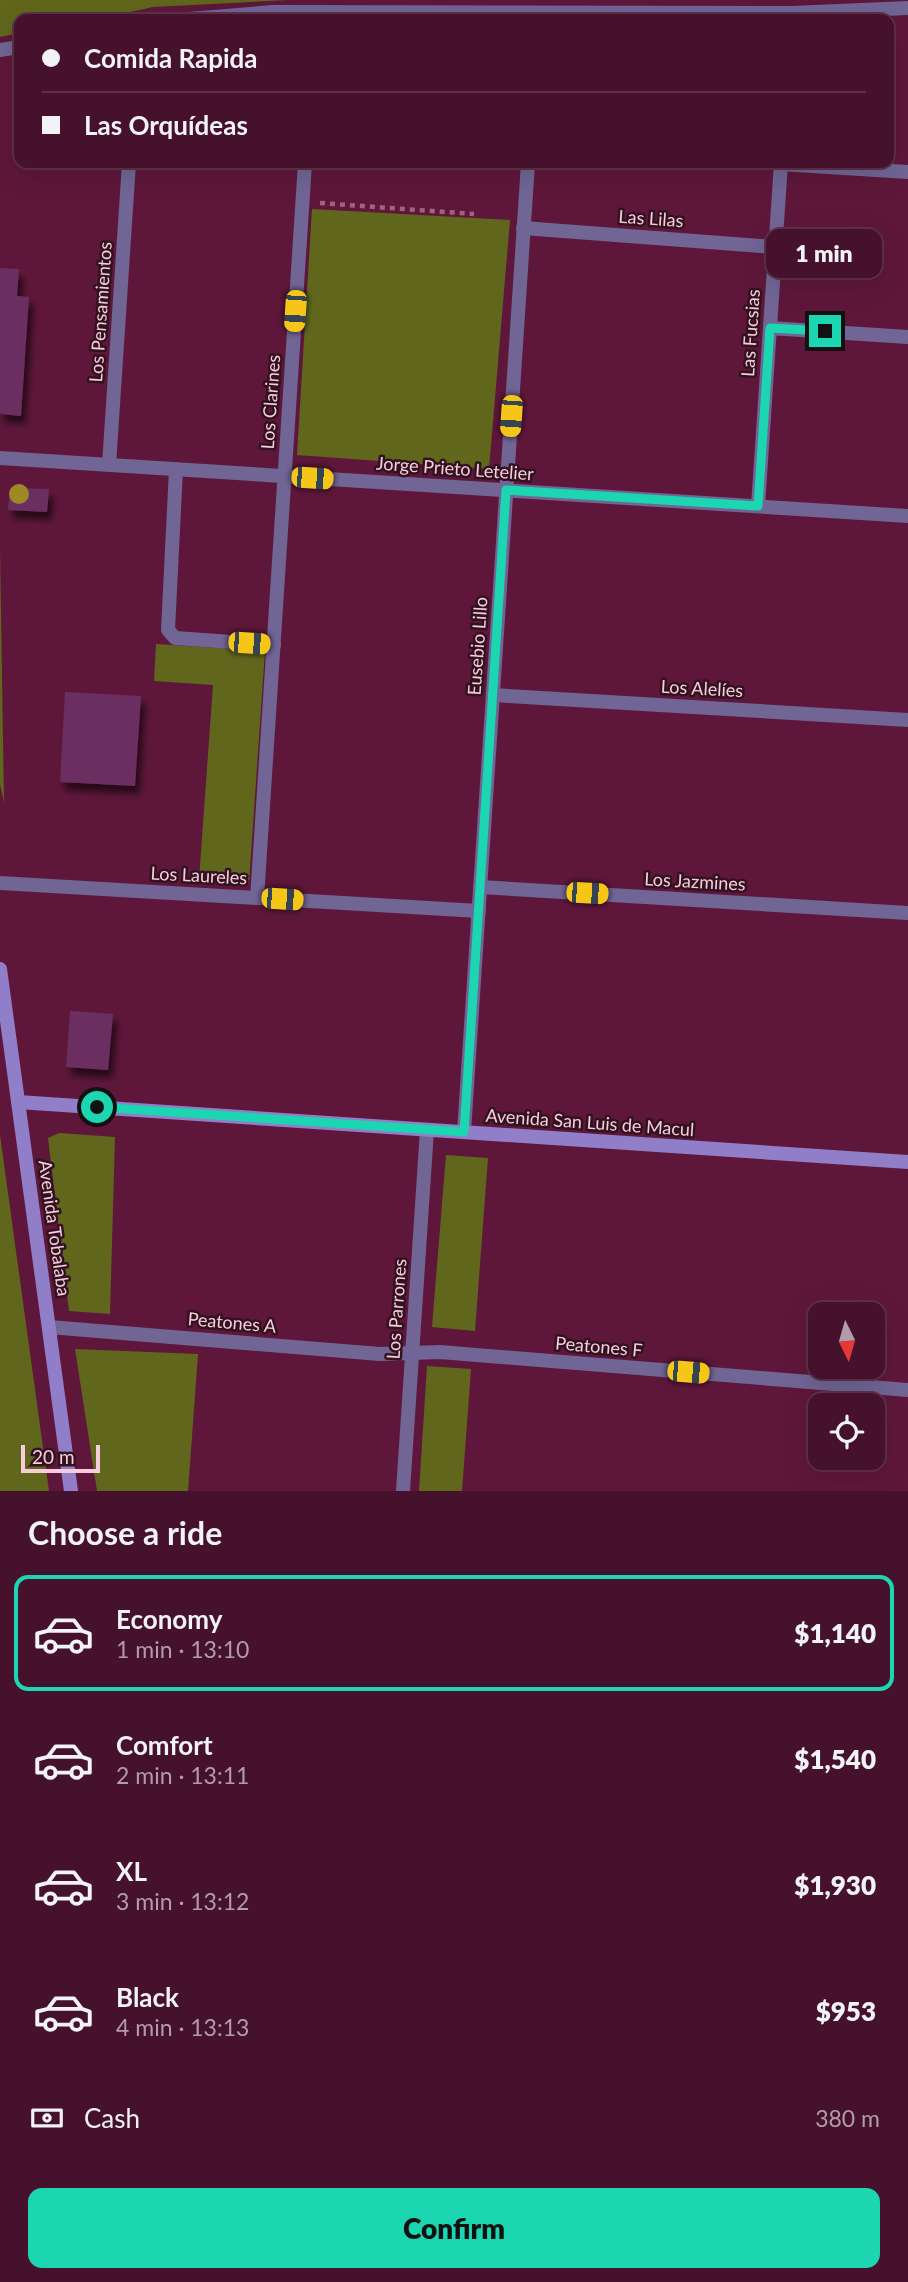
<!DOCTYPE html>
<meta charset="utf-8">
<style>
:root{--surface:#46112c;--page:#4d1a34;--text:#f1f3f6;--muted:#b09da9;--line:#5e3148;--accent:#1cd5b1}
body{margin:0;font-family:Lato,sans-serif;background:var(--page);color:var(--text);height:100vh;display:flex;flex-direction:column;font-size:26px;white-space:nowrap}
*{box-sizing:border-box;margin:0}
p{font-size:23px;color:var(--muted)}
.icon{flex:none;width:38px;height:38px;fill:none;stroke:currentColor;stroke-width:2;stroke-linecap:round;stroke-linejoin:round}
.map{position:relative;height:1491px;overflow:hidden}
.panel{display:flex;flex-direction:column;background:var(--surface);flex:1}
.panel>*{flex:none}
.guide{position:absolute;left:14px;top:14px;width:880px;height:154px;border-radius:14px;box-shadow:0 7px 28px #0002,0 0 0 2px var(--line);display:grid;align-content:center;height:154px;padding:0 28px;background:var(--surface)}
.needle{width:46px;rotate:175deg}
.fabs{position:absolute;left:808px;top:1302px;display:grid;gap:14px}
.fabs a{display:grid;place-items:center;width:77px;height:77px;border-radius:14px;background:var(--surface);box-shadow:0 7px 28px #0002,0 0 0 2px var(--line);font-size:35px}
.scale{position:absolute;left:21px;bottom:18px;width:79px;box-sizing:border-box;padding-left:7px;border:4px solid #f9ccdd;border-top:0;font-size:19px;line-height:24px;white-space:nowrap;color:#f9ccdd;-webkit-text-stroke:5px #31121f;paint-order:stroke}
.end{position:absolute;width:32px;height:32px;margin:-16px;border:9px solid #1cd5b1;background:#111;box-shadow:0 0 0 4px #111}
.from{border-radius:50%}
.bubble{position:absolute;height:49px;border-radius:14px;background:var(--surface);box-shadow:0 7px 28px #0002,0 0 0 2px var(--line);font-size:23px;font-weight:800;line-height:49px;text-align:center}
.car{position:absolute;width:21px;height:42px;margin:-21px -10px;border-radius:9px;box-shadow:0 0 5px 2px #0007;background:linear-gradient(#f5c518 24%,#345 0 40%,#f5c518 0 76%,#345 0 86%,#f5c518 0)}
.guide b{display:flex;align-items:center;gap:24px;height:66px;font-size:26px}
.guide b+b{border-top:2px solid var(--line)}
.guide i{width:18px;height:18px;background:var(--text)}
ul{padding:0;list-style:none}
li{display:flex;align-items:center;gap:21px;height:116px;margin:0 14px 10px;padding:0 14px;border:4px solid transparent;border-radius:14px}
li div{flex:1}
li b{display:block;font-size:26px}
li em{font-style:normal;font-weight:800}
li.selected{border-color:var(--accent)}
li>.icon{width:63px;height:63px;stroke-width:1.5}
h2{padding:0 28px;font-size:32px;line-height:84px}
.pay{display:flex;align-items:center;gap:18px;height:77px;padding:0 28px;font-size:26px}
.pay p{margin-inline-start:auto}
.action{display:flex;gap:14px;margin-top:auto;padding:14px 28px}
.action a{flex:1;height:80px;border-radius:14px;background:var(--accent);color:#111;font-size:28px;font-weight:800;line-height:80px;text-align:center}
.map>svg:first-child{display:block}
.green{fill:#60671c}
.building{fill:#6b2f60;filter:url(#shadow)}
.lines{fill:none;stroke-linecap:round;stroke-linejoin:round}
.path{stroke:#9f637e;stroke-width:4.5;stroke-dasharray:5 5;stroke-linecap:butt}
.street{stroke:#706595;stroke-width:14}
.secondary{stroke:#917ec9;stroke-width:14}
.tree{fill:#9f8826}
.route{stroke:#1cd5b1;stroke-width:9}
.labels{text-anchor:middle;dominant-baseline:central;stroke-width:5;stroke-linejoin:round;paint-order:stroke}
.street-label{font-size:18px;fill:#f9ccdd;stroke:#31121f}
</style>
<div class="map">
<svg width="908" height="1491" viewBox="0 0 908 1491">
<defs>
<filter id="shadow"><feDropShadow dx="4.5" dy="8" stdDeviation="3.5" flood-color="#0009"/></filter>
</defs>
<rect width="100%" height="100%" fill="#5e173a"/>
<g class="green">
<path d="M 0,0 L 288,0 L 153,7 L 99,19 L 19,19 L 19,33 L 0,37 Z"/>
<path d="M 312,209 L 510,220 L 489,469 L 297,455 Z"/>
<path d="M 0,549 L 4,803 L 0,784 Z"/>
<path d="M 156,644 L 265,651 L 249,883 L 199,880 L 213,685 L 154,681 Z"/>
<path d="M 59,1133 L 115,1137 L 110,1314 L 69,1311 L 48,1138 Z"/>
<path d="M 0,1135 L 49,1491 L 0,1491 Z"/>
<path d="M 446,1155 L 488,1158 L 475,1331 L 432,1327 Z"/>
<path d="M 75,1349 L 198,1354 L 188,1491 L 97,1491 Z"/>
<path d="M 427,1366 L 471,1369 L 462,1491 L 419,1491 Z"/>
</g>
<g class="building">
<path d="M 0,268 L 19,269 L 17,296 L 29,297 L 21,416 L 0,414 Z"/>
<path d="M 10,488 L 49,489 L 47,512 L 8,510 Z"/>
<path d="M 65,692 L 141,696 L 135,786 L 60,782 Z"/>
<path d="M 70,1011 L 113,1014 L 108,1070 L 66,1067 Z"/>
</g>
<g class="lines">
<path class="path" d="M 320,203 L 474,214"/>
<g class="street">
<path d="M 189,19 L 273,12 L 792,13 L 908,8"/>
<path d="M 0,50 L 19,47"/>
<path d="M 781,164 L 908,172"/>
<path d="M 523,228 L 775,247"/>
<path d="M 770,328 L 908,337"/>
<path d="M 0,458 L 908,516"/>
<path d="M 109,465 L 129,163"/>
<path d="M 176,469 L 168,630 L 175,638 L 274,645"/>
<path d="M 758,506 L 781,163"/>
<path d="M 493,695 L 908,720"/>
<path d="M 0,883 L 479,911"/>
<path d="M 480,887 L 908,913"/>
<path d="M 257,898 L 305,163"/>
<path d="M 464,1132 L 528,163"/>
<path d="M 49,1327 L 380,1354 L 440,1352 L 908,1390"/>
<path d="M 403,1491 L 427,1130"/>
</g>
<g class="secondary">
<path d="M 0,969 L 71,1491"/>
<path d="M 18,1102 L 908,1162"/>
</g>
</g>
<circle class="tree" cx="19" cy="494" r="10"/>
<g class="lines">
<path class="route" d="M 97,1107 L 464,1132 L 506,490 L 758,506 L 770,328 L 825,331"/>
</g>
<g class="labels">
<g class="street-label">
<text transform="translate(651 218) rotate(4)">Las Lilas</text>
<text transform="translate(100 312) rotate(-86)">Los Pensamientos</text>
<text transform="translate(750 333) rotate(-86)">Las Fucsias</text>
<text transform="translate(270 402) rotate(-86)">Los Clarines</text>
<text transform="translate(455 468) rotate(4)">Jorge Prieto Letelier</text>
<text transform="translate(477 646) rotate(-86)">Eusebio Lillo</text>
<text transform="translate(702 688) rotate(3)">Los Alelíes</text>
<text transform="translate(199 875) rotate(3)">Los Laureles</text>
<text transform="translate(695 881) rotate(3)">Los Jazmines</text>
<text transform="translate(590 1122) rotate(4)">Avenida San Luis de Macul</text>
<text transform="translate(55 1228) rotate(82)">Avenida Tobalaba</text>
<text transform="translate(396 1309) rotate(-86)">Los Parrones</text>
<text transform="translate(232 1322) rotate(5)">Peatones A</text>
<text transform="translate(599 1346) rotate(5)">Peatones F</text>
</g>
</g>
</svg>
<div class="fabs">
<a><svg class="needle" viewBox="-14 -14 28 28"><path d="M0-13l5 13h-10z" fill="#e53935"/><path d="M0 13l5-13h-10z" fill="#b09da9"/></svg></a>
<a><svg class="icon" aria-label="locate" viewBox="0 0 24 24"><circle cx="12" cy="12" r="6"/><path d="M12 2v4M12 18v4M2 12h4M18 12h4"/></svg></a>
</div>
<div class="scale">20 m</div>
<i class="end from" style="left:97px;top:1107px"></i>
<i class="end" style="left:825px;top:331px"></i>
<div class="bubble" style="left:766px;top:229px;width:116px">1 min</div>
<i class="car" style="left:295px;top:311px;rotate:184deg"></i>
<i class="car" style="left:511px;top:416px;rotate:184deg"></i>
<i class="car" style="left:312px;top:478px;rotate:94deg"></i>
<i class="car" style="left:249px;top:643px;rotate:94deg"></i>
<i class="car" style="left:587px;top:893px;rotate:93deg"></i>
<i class="car" style="left:282px;top:899px;rotate:94deg"></i>
<i class="car" style="left:688px;top:1372px;rotate:95deg"></i>
<div class="guide">
<b><i class="from"></i>Comida Rapida</b>
<b><i></i>Las Orquídeas</b>
</div>
</div>
<section class="panel">
<h2>Choose a ride</h2>
<ul>
<li class="selected"><svg class="icon" aria-label="car" viewBox="0 0 24 24"><path d="M5 17H2v-5l4-1 3-4h7l3 4 3 1v5h-3M9 17h6M6 11h13"/><circle cx="7" cy="17" r="2"/><circle cx="17" cy="17" r="2"/></svg><div><b>Economy</b><p>1 min · 13:10</p></div><em>$1,140</em></li>
<li><svg class="icon" aria-label="car" viewBox="0 0 24 24"><path d="M5 17H2v-5l4-1 3-4h7l3 4 3 1v5h-3M9 17h6M6 11h13"/><circle cx="7" cy="17" r="2"/><circle cx="17" cy="17" r="2"/></svg><div><b>Comfort</b><p>2 min · 13:11</p></div><em>$1,540</em></li>
<li><svg class="icon" aria-label="car" viewBox="0 0 24 24"><path d="M5 17H2v-5l4-1 3-4h7l3 4 3 1v5h-3M9 17h6M6 11h13"/><circle cx="7" cy="17" r="2"/><circle cx="17" cy="17" r="2"/></svg><div><b>XL</b><p>3 min · 13:12</p></div><em>$1,930</em></li>
<li><svg class="icon" aria-label="car" viewBox="0 0 24 24"><path d="M5 17H2v-5l4-1 3-4h7l3 4 3 1v5h-3M9 17h6M6 11h13"/><circle cx="7" cy="17" r="2"/><circle cx="17" cy="17" r="2"/></svg><div><b>Black</b><p>4 min · 13:13</p></div><em>$953</em></li>
</ul>
<div class="pay"><svg class="icon" aria-label="cash" viewBox="0 0 24 24"><path d="M3 7h18v10H3z"/><circle cx="12" cy="12" r="2"/></svg>Cash<p>380 m</p></div>
<div class="action"><a>Confirm</a></div>
</section>
